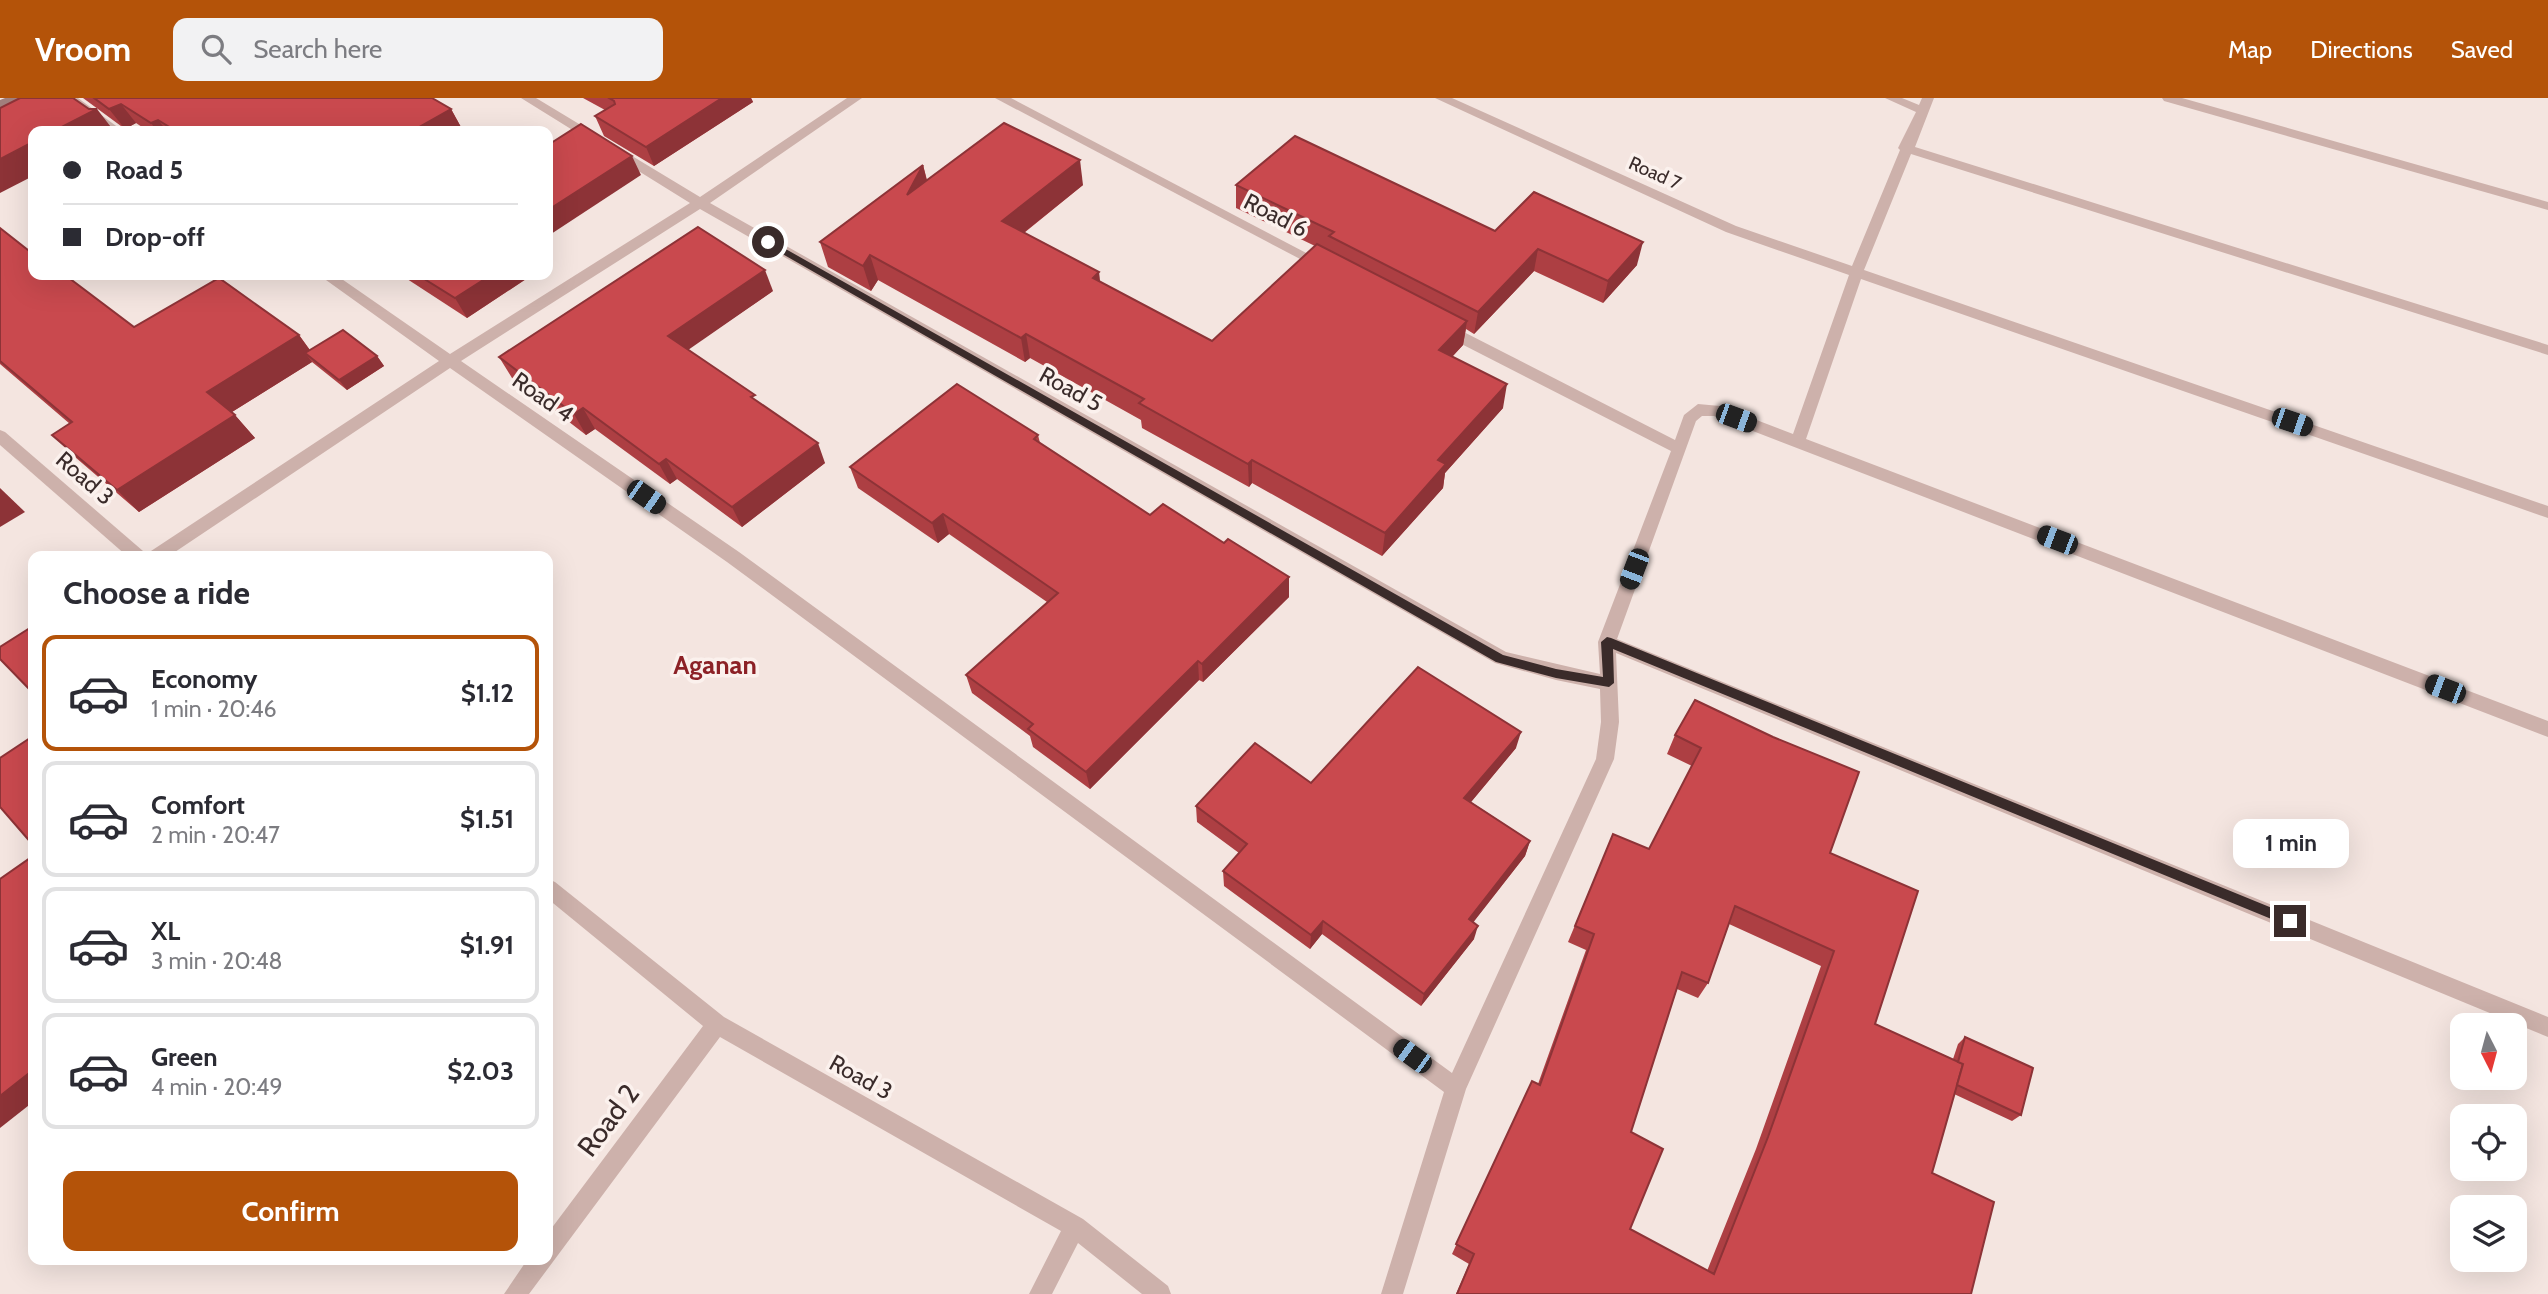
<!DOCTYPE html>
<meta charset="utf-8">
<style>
:root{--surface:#fff;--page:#f2f2f3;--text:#2b2b33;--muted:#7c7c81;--line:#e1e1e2;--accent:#b45309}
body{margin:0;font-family:Cabin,sans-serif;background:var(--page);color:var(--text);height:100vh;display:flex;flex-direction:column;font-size:26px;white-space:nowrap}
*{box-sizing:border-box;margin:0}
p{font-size:23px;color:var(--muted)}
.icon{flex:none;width:38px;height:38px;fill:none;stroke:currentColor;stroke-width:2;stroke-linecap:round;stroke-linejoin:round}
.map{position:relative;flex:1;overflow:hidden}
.details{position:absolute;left:28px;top:453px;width:525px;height:714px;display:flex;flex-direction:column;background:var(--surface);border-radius:14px;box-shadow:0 7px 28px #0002}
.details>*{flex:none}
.guide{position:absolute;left:28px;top:28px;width:525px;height:154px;border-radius:14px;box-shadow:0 7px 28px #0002;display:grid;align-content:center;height:154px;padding:0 35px;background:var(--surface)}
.needle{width:46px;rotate:174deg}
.fabs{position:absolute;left:2450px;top:915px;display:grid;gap:14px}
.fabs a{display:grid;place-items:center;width:77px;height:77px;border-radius:14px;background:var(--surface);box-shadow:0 7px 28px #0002;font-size:35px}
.end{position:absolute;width:32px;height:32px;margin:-16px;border:9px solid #3a2b2a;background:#fff;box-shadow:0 0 0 4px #fff}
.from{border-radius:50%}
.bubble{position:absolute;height:49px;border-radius:14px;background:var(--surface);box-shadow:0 7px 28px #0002;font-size:23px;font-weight:700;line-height:49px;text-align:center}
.car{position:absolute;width:21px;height:42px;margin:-21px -10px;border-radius:9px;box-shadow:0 0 5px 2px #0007;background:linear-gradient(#222 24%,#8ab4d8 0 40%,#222 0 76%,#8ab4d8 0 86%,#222 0)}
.guide b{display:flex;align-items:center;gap:24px;height:66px;font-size:26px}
.guide b+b{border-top:2px solid var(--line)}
.guide i{width:18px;height:18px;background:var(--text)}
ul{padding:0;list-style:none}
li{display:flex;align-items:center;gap:21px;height:116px;margin:0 14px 10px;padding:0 21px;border:4px solid var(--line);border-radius:14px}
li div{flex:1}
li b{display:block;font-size:26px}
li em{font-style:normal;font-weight:700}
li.active{border-color:var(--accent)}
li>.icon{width:63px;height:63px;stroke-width:1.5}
h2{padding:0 35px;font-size:32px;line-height:84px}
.primary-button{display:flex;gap:14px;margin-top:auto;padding:14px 35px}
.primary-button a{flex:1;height:80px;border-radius:14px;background:var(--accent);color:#fff;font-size:28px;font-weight:700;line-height:80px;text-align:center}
header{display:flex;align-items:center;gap:42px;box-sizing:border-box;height:98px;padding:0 35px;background:var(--accent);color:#fff}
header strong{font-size:33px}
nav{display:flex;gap:38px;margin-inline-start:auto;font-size:24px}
.search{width:490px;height:63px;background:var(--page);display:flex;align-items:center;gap:18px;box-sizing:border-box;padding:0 24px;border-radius:14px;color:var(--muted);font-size:26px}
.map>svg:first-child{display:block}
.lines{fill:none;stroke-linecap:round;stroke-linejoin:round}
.street{fill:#cdb1ab;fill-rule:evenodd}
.secondary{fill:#a17f7c;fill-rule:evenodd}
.wall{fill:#ad3f43;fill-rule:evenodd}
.shaded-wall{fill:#8d3337}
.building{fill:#c9494e;stroke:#8d3337;stroke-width:2;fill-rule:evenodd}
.route{fill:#3a2b2a}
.labels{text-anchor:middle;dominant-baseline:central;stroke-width:7;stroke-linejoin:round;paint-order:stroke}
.far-street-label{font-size:19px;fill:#3a2b2a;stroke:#fbf1ed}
.street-label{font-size:23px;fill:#3a2b2a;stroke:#fbf1ed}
.quarter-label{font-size:26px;font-weight:bold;fill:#8c2126;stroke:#fbf1ed}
.near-street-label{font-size:28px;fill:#3a2b2a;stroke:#fbf1ed}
</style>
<header>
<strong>Vroom</strong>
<div class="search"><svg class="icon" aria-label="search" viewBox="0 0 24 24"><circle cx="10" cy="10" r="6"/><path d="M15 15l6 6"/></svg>Search here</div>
<nav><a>Map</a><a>Directions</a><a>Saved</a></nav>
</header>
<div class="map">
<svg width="2548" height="1196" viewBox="0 0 2548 1196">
<rect width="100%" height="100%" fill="#f4e5e0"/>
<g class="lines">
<g class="street">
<path d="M 63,0 L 78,0 L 123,33 L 109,33 Z"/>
<path d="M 521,0 L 536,0 L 700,99 L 847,0 L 862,0 L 710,105 L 1506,554 L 1600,576 L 1598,544 L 1671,353 L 1440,235 L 1438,231 L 1440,227 L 1450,227 L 1675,342 L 1684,317 L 1698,306 L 1720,308 L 1793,336 L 1849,177 L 1726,134 L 1435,0 L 1452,0 L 1736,128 L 1852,168 L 1900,52 L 1898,50 L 1916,14 L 1885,0 L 1902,0 L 1919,7 L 1922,0 L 1934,0 L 1915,49 L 2548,247 L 2548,257 L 1911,56 L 1864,172 L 2548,408 L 2548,420 L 1861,181 L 1806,341 L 2548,623 L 2548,639 L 1714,318 L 1702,318 L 1696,323 L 1617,541 L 2548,919 L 2548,939 L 1616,555 L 1619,624 L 1614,661 L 1466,991 L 1403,1196 L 1381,1196 L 1444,994 L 727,464 L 450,270 L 169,458 L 149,458 L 151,453 L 439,263 L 319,177 L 336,177 L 450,256 L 690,105 ZM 700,111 L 1495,565 L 1556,582 L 1600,591 L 1601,624 L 1596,661 L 1452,975 L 739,454 L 461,263 Z"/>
<path d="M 995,0 L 1011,0 L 1331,168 L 1329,171 L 1319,171 Z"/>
<path d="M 2162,0 L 2182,0 L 2548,104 L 2548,112 L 2164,3 Z"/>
<path d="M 0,332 L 5,334 L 143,453 L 145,458 L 127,458 L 0,347 Z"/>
<path d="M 548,781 L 555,784 L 724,919 L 1083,1121 L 1168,1188 L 1171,1196 L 1142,1196 L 1078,1145 L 1052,1196 L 1029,1196 L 1061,1133 L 720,939 L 529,1196 L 504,1196 L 527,1162 L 548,1162 L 548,1135 L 703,928 L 548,801 Z"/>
</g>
<path class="secondary" d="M 5,0 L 21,0 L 0,11 L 0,2 Z"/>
</g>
<g class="wall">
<path d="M 83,0 L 432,0 L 451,11 L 462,31 L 457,33 L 148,33 L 136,25 L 125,31 Z"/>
<path d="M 583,0 L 751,0 L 753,4 L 654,68 L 604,38 L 595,18 L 605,12 Z"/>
<path d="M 923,67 L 927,82 L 1083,87 L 1024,135 L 1100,184 L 1212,243 L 1315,148 L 1236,110 L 1236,87 L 1495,133 L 1637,167 L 1603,205 L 1534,173 L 1474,236 L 1466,231 L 1463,247 L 1452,259 L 1503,310 L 1445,375 L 1443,390 L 1382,458 L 1252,385 L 1249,389 L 1142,330 L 1141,322 L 1030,260 L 1025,264 L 878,182 L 871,193 L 828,169 L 820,144 Z"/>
<path d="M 0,130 L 33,177 L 134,229 L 299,237 L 310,252 L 377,258 L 384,268 L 347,292 L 312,264 L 232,314 L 255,340 L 139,414 L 75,359 L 52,337 L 70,326 L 0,266 Z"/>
<path d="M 401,177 L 532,177 L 467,220 Z"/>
<path d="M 773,193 L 688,251 L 757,304 L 825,365 L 742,429 L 677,381 L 670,386 L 595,331 L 586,337 L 512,280 L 499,259 Z"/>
<path d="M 1038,337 L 1040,345 L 1150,417 L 1289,499 L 1203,584 L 1199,582 L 1090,691 L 1033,649 L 1030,638 L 972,595 L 966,577 L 1047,504 L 949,436 L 938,445 L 858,390 L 850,369 Z"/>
<path d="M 1695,602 L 1830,755 L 1875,926 L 1953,961 L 1958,946 L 1965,939 L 2021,1017 L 2012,1023 L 1954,996 L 1932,1075 L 1971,1196 L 1456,1196 L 1469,1166 L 1452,1156 L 1532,983 L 1538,986 L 1586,852 L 1568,844 L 1613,736 L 1649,751 L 1692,668 L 1667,656 L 1675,637 ZM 1729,826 L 1821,868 L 1756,1051 L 1707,1173 L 1630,1131 L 1631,1034 L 1677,891 L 1698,900 L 1708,885 Z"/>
<path d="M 1516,650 L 1471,704 L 1530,743 L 1525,758 L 1473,824 L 1474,841 L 1421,908 L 1322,836 L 1310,851 L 1224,788 L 1223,773 L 1239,755 L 1197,724 L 1196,708 L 1311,685 Z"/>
</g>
<g class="shaded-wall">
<path d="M 722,0 L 751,0 L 753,4 L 654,68 L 646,49 Z"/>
<path d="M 121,6 L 136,25 L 125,31 L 109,11 Z"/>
<path d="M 97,11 L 114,33 L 54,33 Z"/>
<path d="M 451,11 L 462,31 L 457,33 L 412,33 Z"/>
<path d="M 158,22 L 167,33 L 157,33 L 151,25 Z"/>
<path d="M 33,44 L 33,78 L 0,95 L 0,61 Z"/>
<path d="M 632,58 L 641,77 L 548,138 L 548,112 Z"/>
<path d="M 1080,62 L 1083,87 L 1007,148 L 1002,123 Z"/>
<path d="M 923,67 L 929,92 L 907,97 Z"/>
<path d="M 1643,144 L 1637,167 L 1603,205 L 1608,183 Z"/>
<path d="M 1538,151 L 1534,173 L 1474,236 L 1478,214 Z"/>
<path d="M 870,157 L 878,182 L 871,193 L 863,168 Z"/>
<path d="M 765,172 L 773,193 L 678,259 L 668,238 Z"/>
<path d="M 1099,174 L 1102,199 L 1093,180 Z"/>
<path d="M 491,177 L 532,177 L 467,220 L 455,200 Z"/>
<path d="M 1467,223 L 1463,247 L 1435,277 L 1439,252 Z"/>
<path d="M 1026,236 L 1030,260 L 1025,264 L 1021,240 Z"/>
<path d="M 299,237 L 316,261 L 305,255 L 312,264 L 227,317 L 207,294 Z"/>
<path d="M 377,258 L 384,268 L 347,292 L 339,282 Z"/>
<path d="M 1507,286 L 1503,310 L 1445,375 L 1443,390 L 1382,458 L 1385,435 L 1438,362 Z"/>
<path d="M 583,310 L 595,331 L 586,337 L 574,316 Z"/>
<path d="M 235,317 L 255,340 L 139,414 L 117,392 Z"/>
<path d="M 818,345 L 825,365 L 742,429 L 732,409 Z"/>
<path d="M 666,361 L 677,381 L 670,386 L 659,366 Z"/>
<path d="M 1252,362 L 1252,385 L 1249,389 L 1248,366 Z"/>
<path d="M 0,390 L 25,414 L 0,429 Z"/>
<path d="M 943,416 L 949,436 L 938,445 L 932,425 Z"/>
<path d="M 1289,479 L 1289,499 L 1203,584 L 1202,566 Z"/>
<path d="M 1198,563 L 1199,582 L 1090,691 L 1086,674 Z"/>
<path d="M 1521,634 L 1516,650 L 1461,716 L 1464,700 Z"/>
<path d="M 1530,743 L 1525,758 L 1465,835 L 1469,821 Z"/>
<path d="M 1323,823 L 1322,836 L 1310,851 L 1311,837 Z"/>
<path d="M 1478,828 L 1474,841 L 1421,908 L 1424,896 Z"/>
<path d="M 33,972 L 33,1004 L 0,1030 L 0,998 Z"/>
</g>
<g class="building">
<path d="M 20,0 L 73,0 L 89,11 L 97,11 L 54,33 L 33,33 L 33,44 L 0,61 L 0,10 Z"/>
<path d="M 94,0 L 432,0 L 451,11 L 412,33 L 176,33 L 158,22 L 151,25 L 121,6 L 109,11 Z"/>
<path d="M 609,0 L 722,0 L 646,49 L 595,18 L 615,6 L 614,3 Z"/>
<path d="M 1004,25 L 1080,62 L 1002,123 L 1099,174 L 1093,180 L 1212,243 L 1317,146 L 1467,223 L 1439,252 L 1507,286 L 1438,362 L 1446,366 L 1385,435 L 1252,362 L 1248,366 L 1139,305 L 1144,301 L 1026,236 L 1021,240 L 870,157 L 863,168 L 820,144 L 923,67 L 907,97 Z"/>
<path d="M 581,26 L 632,58 L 548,112 L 548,47 Z"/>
<path d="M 1295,38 L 1495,133 L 1534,94 L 1643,144 L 1608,183 L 1538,151 L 1478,214 L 1329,138 L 1334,134 L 1236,87 Z"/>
<path d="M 698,129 L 765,172 L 668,238 L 755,297 L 751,299 L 818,345 L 732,409 L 666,361 L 659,366 L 583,310 L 574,316 L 499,259 Z"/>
<path d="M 0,130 L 33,156 L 33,177 L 65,177 L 134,229 L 219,180 L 299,237 L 207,294 L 235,317 L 117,392 L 52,337 L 72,324 L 0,263 Z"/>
<path d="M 418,177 L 491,177 L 455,200 Z"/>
<path d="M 343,232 L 377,258 L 339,282 L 305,255 Z"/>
<path d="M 957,286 L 1038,337 L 1034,341 L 1150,417 L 1163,406 L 1224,445 L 1228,441 L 1289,479 L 1202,566 L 1198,563 L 1086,674 L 1028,631 L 1033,626 L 966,577 L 1058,495 L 943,416 L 932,425 L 850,369 Z"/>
<path d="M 33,528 L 33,595 L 0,561 L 0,549 Z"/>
<path d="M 1418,569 L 1521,634 L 1464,700 L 1530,743 L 1469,821 L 1478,828 L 1424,896 L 1323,823 L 1311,837 L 1223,773 L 1247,746 L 1196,708 L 1255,645 L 1311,685 Z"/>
<path d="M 1695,602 L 1773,639 L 1859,674 L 1830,755 L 1918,793 L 1875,926 L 1963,966 L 1932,1075 L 1994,1104 L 1971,1196 L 1457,1196 L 1474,1156 L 1456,1146 L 1532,983 L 1540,987 L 1594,836 L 1575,828 L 1613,736 L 1649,751 L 1701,650 L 1675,637 ZM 1735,808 L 1834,853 L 1768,1039 L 1714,1176 L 1630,1131 L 1663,1051 L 1631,1034 L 1682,874 L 1708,885 Z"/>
<path d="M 33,638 L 33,747 L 0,709 L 0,660 Z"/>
<path d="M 33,758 L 33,972 L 0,998 L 0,781 Z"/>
<path d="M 1965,939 L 2033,970 L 2021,1017 L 1957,987 L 1963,966 L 1958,964 Z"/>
</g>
<path class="route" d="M 768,141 L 1503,557 L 1556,571 L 1603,579 L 1601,544 L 1607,539 L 1611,540 L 2294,819 L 2294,827 L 2286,827 L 1613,551 L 1614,585 L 1609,589 L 1556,580 L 1496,564 L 765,146 L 765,142 Z"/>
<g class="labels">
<g class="far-street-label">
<text transform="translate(1655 75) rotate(24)">Road 7</text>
</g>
<g class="street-label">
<text transform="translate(1276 117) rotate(27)">Road 6</text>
<text transform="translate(1071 291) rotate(29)">Road 5</text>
<text transform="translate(543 299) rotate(35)">Road 4</text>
<text transform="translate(85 380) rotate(41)">Road 3</text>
<text transform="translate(861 979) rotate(29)">Road 3</text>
</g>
<g class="quarter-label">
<text x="715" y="567">Aganan</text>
</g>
<g class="near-street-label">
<text transform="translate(608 1022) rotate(-53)">Road 2</text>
</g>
</g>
</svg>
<div class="fabs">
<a><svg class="needle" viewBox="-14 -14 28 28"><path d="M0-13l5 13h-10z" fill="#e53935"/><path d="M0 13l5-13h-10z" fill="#7c7c81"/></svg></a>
<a><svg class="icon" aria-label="locate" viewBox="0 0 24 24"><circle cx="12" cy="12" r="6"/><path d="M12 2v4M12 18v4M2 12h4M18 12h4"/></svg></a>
<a><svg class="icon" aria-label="layers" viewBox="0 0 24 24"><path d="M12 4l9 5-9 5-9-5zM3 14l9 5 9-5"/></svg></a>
</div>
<i class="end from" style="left:768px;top:144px"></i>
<i class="end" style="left:2290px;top:823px"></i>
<div class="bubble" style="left:2233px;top:721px;width:116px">1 min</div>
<i class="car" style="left:1736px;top:320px;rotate:110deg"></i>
<i class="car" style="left:2292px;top:324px;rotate:109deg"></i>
<i class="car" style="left:646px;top:399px;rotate:125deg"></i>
<i class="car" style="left:2057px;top:442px;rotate:291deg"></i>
<i class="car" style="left:1634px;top:471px;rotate:201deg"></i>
<i class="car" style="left:2445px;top:591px;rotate:291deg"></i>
<i class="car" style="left:1412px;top:958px;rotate:306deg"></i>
<div class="guide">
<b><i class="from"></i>Road 5</b>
<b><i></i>Drop-off</b>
</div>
<section class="details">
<h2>Choose a ride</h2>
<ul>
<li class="active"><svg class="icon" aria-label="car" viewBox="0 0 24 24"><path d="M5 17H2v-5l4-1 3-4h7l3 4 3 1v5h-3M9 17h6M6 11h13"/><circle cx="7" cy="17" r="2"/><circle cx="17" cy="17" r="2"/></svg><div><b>Economy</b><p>1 min · 20:46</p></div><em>$1.12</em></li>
<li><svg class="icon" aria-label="car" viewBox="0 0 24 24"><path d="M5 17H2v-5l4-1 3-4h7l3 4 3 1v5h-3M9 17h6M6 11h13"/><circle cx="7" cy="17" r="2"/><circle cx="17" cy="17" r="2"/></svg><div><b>Comfort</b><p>2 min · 20:47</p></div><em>$1.51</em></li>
<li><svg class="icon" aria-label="car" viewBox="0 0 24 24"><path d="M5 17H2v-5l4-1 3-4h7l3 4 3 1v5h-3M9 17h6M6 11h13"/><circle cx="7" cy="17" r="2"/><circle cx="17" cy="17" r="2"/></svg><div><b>XL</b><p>3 min · 20:48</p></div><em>$1.91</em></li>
<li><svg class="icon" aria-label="car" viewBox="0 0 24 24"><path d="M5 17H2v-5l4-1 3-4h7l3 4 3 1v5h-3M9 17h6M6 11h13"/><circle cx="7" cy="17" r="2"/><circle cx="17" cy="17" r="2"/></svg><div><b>Green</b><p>4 min · 20:49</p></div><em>$2.03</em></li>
</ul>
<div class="primary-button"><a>Confirm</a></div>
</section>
</div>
